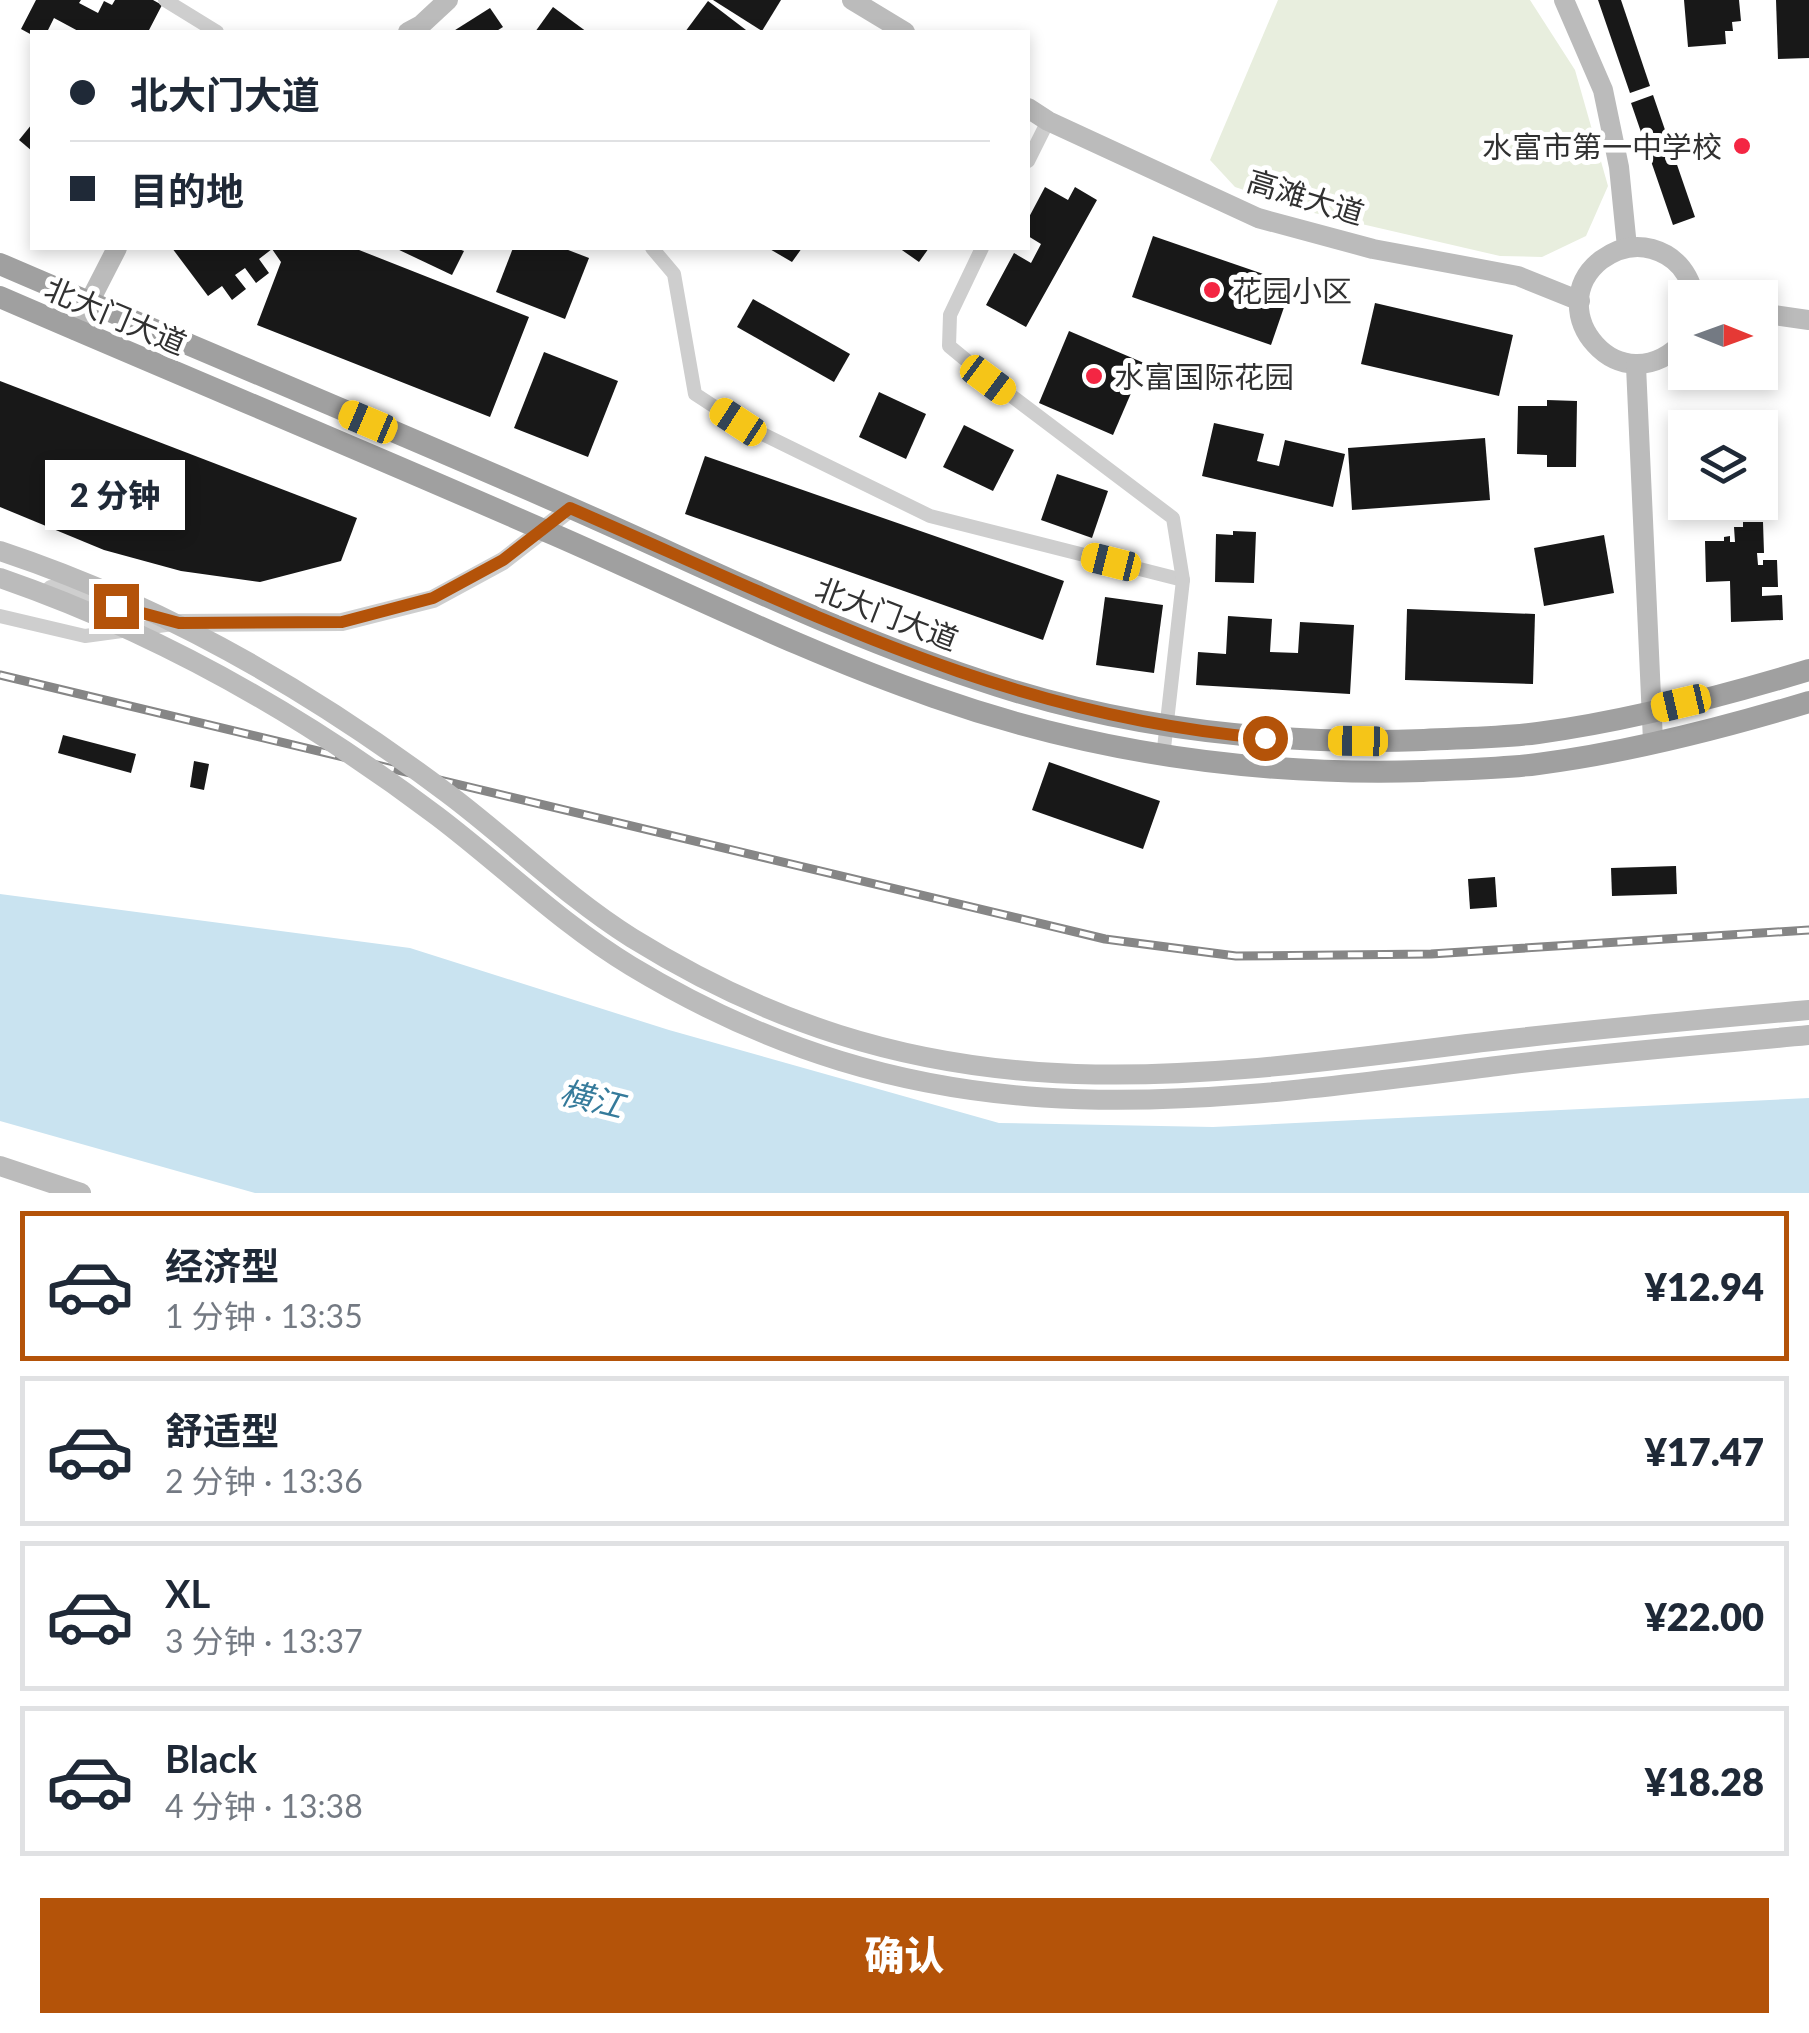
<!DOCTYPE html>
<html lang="zh">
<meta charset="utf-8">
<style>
:root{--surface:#fff;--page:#f2f2f3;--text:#1f2937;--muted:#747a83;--line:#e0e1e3;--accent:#b45309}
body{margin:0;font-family:Lato,"Noto Sans SC",sans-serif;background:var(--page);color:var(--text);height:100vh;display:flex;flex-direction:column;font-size:38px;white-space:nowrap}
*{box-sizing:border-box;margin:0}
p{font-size:32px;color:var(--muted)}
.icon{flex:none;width:55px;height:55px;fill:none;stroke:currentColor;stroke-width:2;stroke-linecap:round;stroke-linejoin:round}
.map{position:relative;height:1193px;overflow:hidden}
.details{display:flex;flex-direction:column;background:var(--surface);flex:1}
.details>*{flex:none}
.top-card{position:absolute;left:30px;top:30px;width:1000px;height:220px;border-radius:0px;box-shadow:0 5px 15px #0003;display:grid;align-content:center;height:220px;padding:0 40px;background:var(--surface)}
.needle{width:65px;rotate:91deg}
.controls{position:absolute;left:1668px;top:280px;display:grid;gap:20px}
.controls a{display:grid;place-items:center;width:110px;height:110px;border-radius:0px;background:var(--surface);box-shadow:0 5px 15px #0003;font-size:50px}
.end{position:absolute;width:45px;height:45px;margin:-22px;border:12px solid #b45309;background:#fff;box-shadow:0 0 0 5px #fff}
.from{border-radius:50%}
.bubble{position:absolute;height:70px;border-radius:0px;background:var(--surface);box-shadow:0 5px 15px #0003;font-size:32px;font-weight:800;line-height:70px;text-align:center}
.car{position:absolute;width:30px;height:60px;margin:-30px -15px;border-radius:12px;box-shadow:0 0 8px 2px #0007;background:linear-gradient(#f5c518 24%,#345 0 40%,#f5c518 0 76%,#345 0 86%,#f5c518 0)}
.top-card b{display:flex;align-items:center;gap:35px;height:95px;font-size:38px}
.top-card b+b{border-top:2px solid var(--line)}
.top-card i{width:25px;height:25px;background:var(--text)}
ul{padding:18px 0 0;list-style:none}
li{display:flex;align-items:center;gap:30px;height:150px;margin:0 20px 15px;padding:0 20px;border:5px solid var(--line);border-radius:0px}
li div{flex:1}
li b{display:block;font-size:38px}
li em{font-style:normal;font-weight:800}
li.on{border-color:var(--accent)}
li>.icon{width:90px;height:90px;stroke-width:1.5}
.cta{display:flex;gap:20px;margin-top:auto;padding:20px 40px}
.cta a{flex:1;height:115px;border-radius:0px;background:var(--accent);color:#fff;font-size:40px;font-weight:800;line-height:115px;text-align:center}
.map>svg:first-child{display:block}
.green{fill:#e8eede}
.water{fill:#c9e3f0}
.building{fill:#181818}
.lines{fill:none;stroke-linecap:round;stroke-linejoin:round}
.minor{stroke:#cecece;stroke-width:14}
.tertiary{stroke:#cecece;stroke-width:18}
.secondary{stroke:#bbb;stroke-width:20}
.trunk{stroke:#a0a0a0;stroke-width:22}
.rail-casing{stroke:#868686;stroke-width:9}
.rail{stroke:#fff;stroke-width:5;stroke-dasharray:15;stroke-linecap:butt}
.secondary-bridge{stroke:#bbb;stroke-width:20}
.route{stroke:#b45309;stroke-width:12}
.poi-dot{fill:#f42643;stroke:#fff;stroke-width:4}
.labels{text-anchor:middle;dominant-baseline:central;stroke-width:10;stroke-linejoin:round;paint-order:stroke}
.poi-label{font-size:30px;fill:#313131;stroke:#fff;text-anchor:start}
.street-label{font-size:30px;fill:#313131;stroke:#fff}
.water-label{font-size:32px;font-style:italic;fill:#367b9b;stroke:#fff}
</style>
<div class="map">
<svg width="1809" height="1193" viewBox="0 0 1809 1193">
<rect width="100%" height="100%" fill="#fff"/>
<path class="green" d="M 1278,0 L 1530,0 L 1575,70 L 1608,186 L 1586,236 L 1542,257 L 1500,256 L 1314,213 L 1235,187 L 1210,160 Z"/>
<path class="water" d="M 0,894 L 410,948 L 669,1030 L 999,1123 L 1213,1127 L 1809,1098 L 1809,1193 L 255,1193 L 0,1121 Z"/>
<g class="building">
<path d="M 36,0 L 81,0 L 79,3 L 98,13 L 104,1 L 112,5 L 115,0 L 153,0 L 162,5 L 148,32 L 80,32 L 54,18 L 47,32 L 32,32 L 32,35 L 21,29 Z"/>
<path d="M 713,0 L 781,0 L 762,31 Z"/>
<path d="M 1598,0 L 1621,0 L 1650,86 L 1630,93 Z"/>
<path d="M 1684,0 L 1739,0 L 1741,21 L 1732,22 L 1733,31 L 1725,31 L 1726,44 L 1688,47 Z"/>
<path d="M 1776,0 L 1809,0 L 1809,58 L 1778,59 Z"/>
<path d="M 708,1 L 746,30 L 744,32 L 685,32 Z"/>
<path d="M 553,7 L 587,32 L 535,32 Z"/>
<path d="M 490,8 L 503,27 L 495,32 L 452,32 Z"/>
<path d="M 1653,95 L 1695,217 L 1673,225 L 1631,103 Z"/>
<path d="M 32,124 L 32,151 L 19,140 Z"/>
<path d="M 1045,187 L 1068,200 L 1075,187 L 1097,200 L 1026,327 L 986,305 L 1014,253 L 1031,263 L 1041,244 L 1028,236 L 1028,219 Z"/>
<path d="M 1153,236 L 1292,284 L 1271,345 L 1132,297 Z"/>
<path d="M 172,248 L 354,248 L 529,317 L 490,417 L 257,325 L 281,262 L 272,249 L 259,259 L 269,273 L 256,283 L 245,268 L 235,275 L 246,289 L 232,300 L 222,286 L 208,296 Z"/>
<path d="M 395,248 L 456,248 L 464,251 L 452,275 Z"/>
<path d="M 513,248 L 563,248 L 589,258 L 565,319 L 496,292 Z"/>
<path d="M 768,248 L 802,248 L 792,262 Z"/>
<path d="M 899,248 L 929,248 L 919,262 Z"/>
<path d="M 753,299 L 850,354 L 834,382 L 737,327 Z"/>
<path d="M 1375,303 L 1513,335 L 1499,396 L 1361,364 Z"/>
<path d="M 1069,331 L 1144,363 L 1113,435 L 1039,403 Z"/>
<path d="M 544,352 L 618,381 L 588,457 L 514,428 Z"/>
<path d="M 0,381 L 357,518 L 341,561 L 260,582 L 181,571 L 104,550 L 0,507 Z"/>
<path d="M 879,392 L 926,414 L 906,459 L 859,437 Z"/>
<path d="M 1547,400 L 1577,401 L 1576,467 L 1547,467 L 1547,455 L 1517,454 L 1518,406 L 1547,406 Z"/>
<path d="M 1769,414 L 1771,470 L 1760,470 L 1760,428 L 1713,428 L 1712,415 Z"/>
<path d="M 1214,423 L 1264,434 L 1257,461 L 1279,466 L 1285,440 L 1345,454 L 1333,507 L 1202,476 Z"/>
<path d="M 964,425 L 1014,450 L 993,491 L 943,467 Z"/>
<path d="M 1485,438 L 1490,500 L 1352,510 L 1348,448 Z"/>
<path d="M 705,456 L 1064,581 L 1043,640 L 685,514 Z"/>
<path d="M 1057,474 L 1108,491 L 1092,538 L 1041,520 Z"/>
<path d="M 1742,502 L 1747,502 L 1747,508 L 1759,507 L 1760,518 L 1743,519 Z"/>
<path d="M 1743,522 L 1763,522 L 1764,553 L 1757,553 L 1758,565 L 1763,565 L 1763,560 L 1777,560 L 1778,587 L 1762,587 L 1762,596 L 1782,595 L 1783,620 L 1731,622 L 1730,581 L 1706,582 L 1705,541 L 1724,541 L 1724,537 L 1730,536 L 1730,542 L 1735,542 L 1734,527 L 1743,527 Z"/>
<path d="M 1233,531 L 1256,532 L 1254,583 L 1215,582 L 1216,534 L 1233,535 Z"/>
<path d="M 1604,535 L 1614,593 L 1544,606 L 1534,548 Z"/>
<path d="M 1105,597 L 1163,605 L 1154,673 L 1096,665 Z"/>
<path d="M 1407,609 L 1535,614 L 1533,684 L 1405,680 Z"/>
<path d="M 1228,616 L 1272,619 L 1270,652 L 1298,653 L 1300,622 L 1354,625 L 1350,694 L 1196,685 L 1198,652 L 1226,654 Z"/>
<path d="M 63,735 L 136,754 L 131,773 L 58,753 Z"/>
<path d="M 194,761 L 209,764 L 204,790 L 190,787 Z"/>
<path d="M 1049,762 L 1160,801 L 1143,849 L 1032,810 Z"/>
<path d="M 1676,866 L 1677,894 L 1612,896 L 1611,868 Z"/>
<path d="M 1495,877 L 1497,907 L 1470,909 L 1468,879 Z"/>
</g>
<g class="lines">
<g class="minor">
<path d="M 165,0 L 217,32"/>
<path d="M 1028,161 L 1048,121"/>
<path d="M 652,248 L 674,274 L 695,394 L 738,422 L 930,516 L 1183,580"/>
<path d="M 982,248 L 950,315 L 949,346 L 989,379 L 1173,518 L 1183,580 L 1163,757"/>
<path d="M 0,616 L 85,636 L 173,624"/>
</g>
<g class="tertiary">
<path d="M 51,589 L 137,612"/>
<path d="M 177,623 L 342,622 L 433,599 L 503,561 L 571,508"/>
</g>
<g class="secondary">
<path d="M 852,0 L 905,32"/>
<path d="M 1564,0 L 1603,90 L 1619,167 L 1627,247"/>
<path d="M 408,32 L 421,25 L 448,0"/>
<path d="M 1028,108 L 1048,121 L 1258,218 L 1373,249 L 1518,276 L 1580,301"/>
<path d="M 1760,313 L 1809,320"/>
<path d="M 75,330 L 117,248"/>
<path d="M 1685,340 C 1620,410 1539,309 1601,260 C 1616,249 1634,244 1652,249 C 1677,256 1689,273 1695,298"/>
<path d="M 1636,366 L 1653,741"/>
<path d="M 0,1166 L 81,1193"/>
</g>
<g class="trunk">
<path d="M 0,264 C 188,345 377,423 564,505 C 708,568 848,639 998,686 C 1136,730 1278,745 1424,740 C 1462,738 1500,738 1538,733 C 1627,721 1723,696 1809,670"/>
<path d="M 0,297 C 185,377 371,454 555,535 C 681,590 804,652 934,697 C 1093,753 1255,776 1423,771 C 1462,769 1500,769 1538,764 C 1624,753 1726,727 1809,702"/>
</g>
<g class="rail-casing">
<path id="rail" d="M 0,675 L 1105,939 L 1236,956 L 1431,954 L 1809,930"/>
</g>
<use href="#rail" class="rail"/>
<g class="secondary-bridge">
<path d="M 0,551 C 163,605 310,690 447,793 C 510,840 565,896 632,938 C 916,1114 1153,1084 1467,1044 C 1581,1030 1695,1020 1809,1010"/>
<path d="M 0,578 C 159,633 303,715 437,816 C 503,866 560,923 631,966 C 926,1144 1174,1107 1497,1066 C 1600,1053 1705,1045 1809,1035"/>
</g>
</g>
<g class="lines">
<path class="route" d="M 116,606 L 179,623 L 342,622 L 433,598 L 503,560 L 570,508 C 805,610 1004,716 1265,738"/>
</g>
<g class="poi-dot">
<circle cx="1742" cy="146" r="10"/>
<circle cx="1212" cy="290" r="10"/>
<circle cx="1094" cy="376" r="10"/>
</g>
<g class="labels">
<g class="poi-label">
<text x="1722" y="146" text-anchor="end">水富市第一中学校</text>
<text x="1232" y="290">花园小区</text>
<text x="1114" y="376">水富国际花园</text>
</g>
<g class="street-label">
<text transform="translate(1306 196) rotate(17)">高滩大道</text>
<text transform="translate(116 315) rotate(23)">北大门大道</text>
<text transform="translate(887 613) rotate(21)">北大门大道</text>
</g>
<g class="water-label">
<text transform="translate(592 1098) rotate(14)">横江</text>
</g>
</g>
</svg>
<div class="controls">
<a><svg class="needle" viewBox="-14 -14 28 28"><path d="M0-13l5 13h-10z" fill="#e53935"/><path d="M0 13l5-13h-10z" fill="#747a83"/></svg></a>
<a><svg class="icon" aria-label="layers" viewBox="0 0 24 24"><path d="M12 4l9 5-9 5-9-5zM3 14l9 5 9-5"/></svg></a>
</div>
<i class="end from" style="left:1265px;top:738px"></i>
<i class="end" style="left:116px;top:606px"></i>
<div class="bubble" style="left:45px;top:460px;width:140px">2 分钟</div>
<i class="car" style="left:988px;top:380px;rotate:127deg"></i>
<i class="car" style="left:368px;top:422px;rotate:293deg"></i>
<i class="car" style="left:738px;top:422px;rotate:303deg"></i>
<i class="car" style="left:1111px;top:562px;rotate:284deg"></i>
<i class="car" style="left:1681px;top:703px;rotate:257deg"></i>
<i class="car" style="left:1358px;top:741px;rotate:271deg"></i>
<div class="top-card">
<b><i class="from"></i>北大门大道</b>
<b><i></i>目的地</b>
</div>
</div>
<section class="details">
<ul>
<li class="on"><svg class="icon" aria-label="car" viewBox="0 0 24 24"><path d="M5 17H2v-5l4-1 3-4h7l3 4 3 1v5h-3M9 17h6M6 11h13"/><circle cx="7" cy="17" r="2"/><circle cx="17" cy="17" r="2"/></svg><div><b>经济型</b><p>1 分钟 · 13:35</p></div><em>¥12.94</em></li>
<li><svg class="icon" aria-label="car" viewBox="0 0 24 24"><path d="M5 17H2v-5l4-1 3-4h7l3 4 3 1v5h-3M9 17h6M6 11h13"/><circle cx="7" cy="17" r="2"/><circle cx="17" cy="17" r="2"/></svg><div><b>舒适型</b><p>2 分钟 · 13:36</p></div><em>¥17.47</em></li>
<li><svg class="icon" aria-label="car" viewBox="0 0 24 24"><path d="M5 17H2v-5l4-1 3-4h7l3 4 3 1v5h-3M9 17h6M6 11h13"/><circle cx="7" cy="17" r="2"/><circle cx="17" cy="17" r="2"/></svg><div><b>XL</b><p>3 分钟 · 13:37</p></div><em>¥22.00</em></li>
<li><svg class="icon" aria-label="car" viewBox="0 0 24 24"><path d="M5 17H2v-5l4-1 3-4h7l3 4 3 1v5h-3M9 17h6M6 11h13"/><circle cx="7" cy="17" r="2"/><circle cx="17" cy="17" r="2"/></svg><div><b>Black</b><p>4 分钟 · 13:38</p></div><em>¥18.28</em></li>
</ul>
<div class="cta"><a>确认</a></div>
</section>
